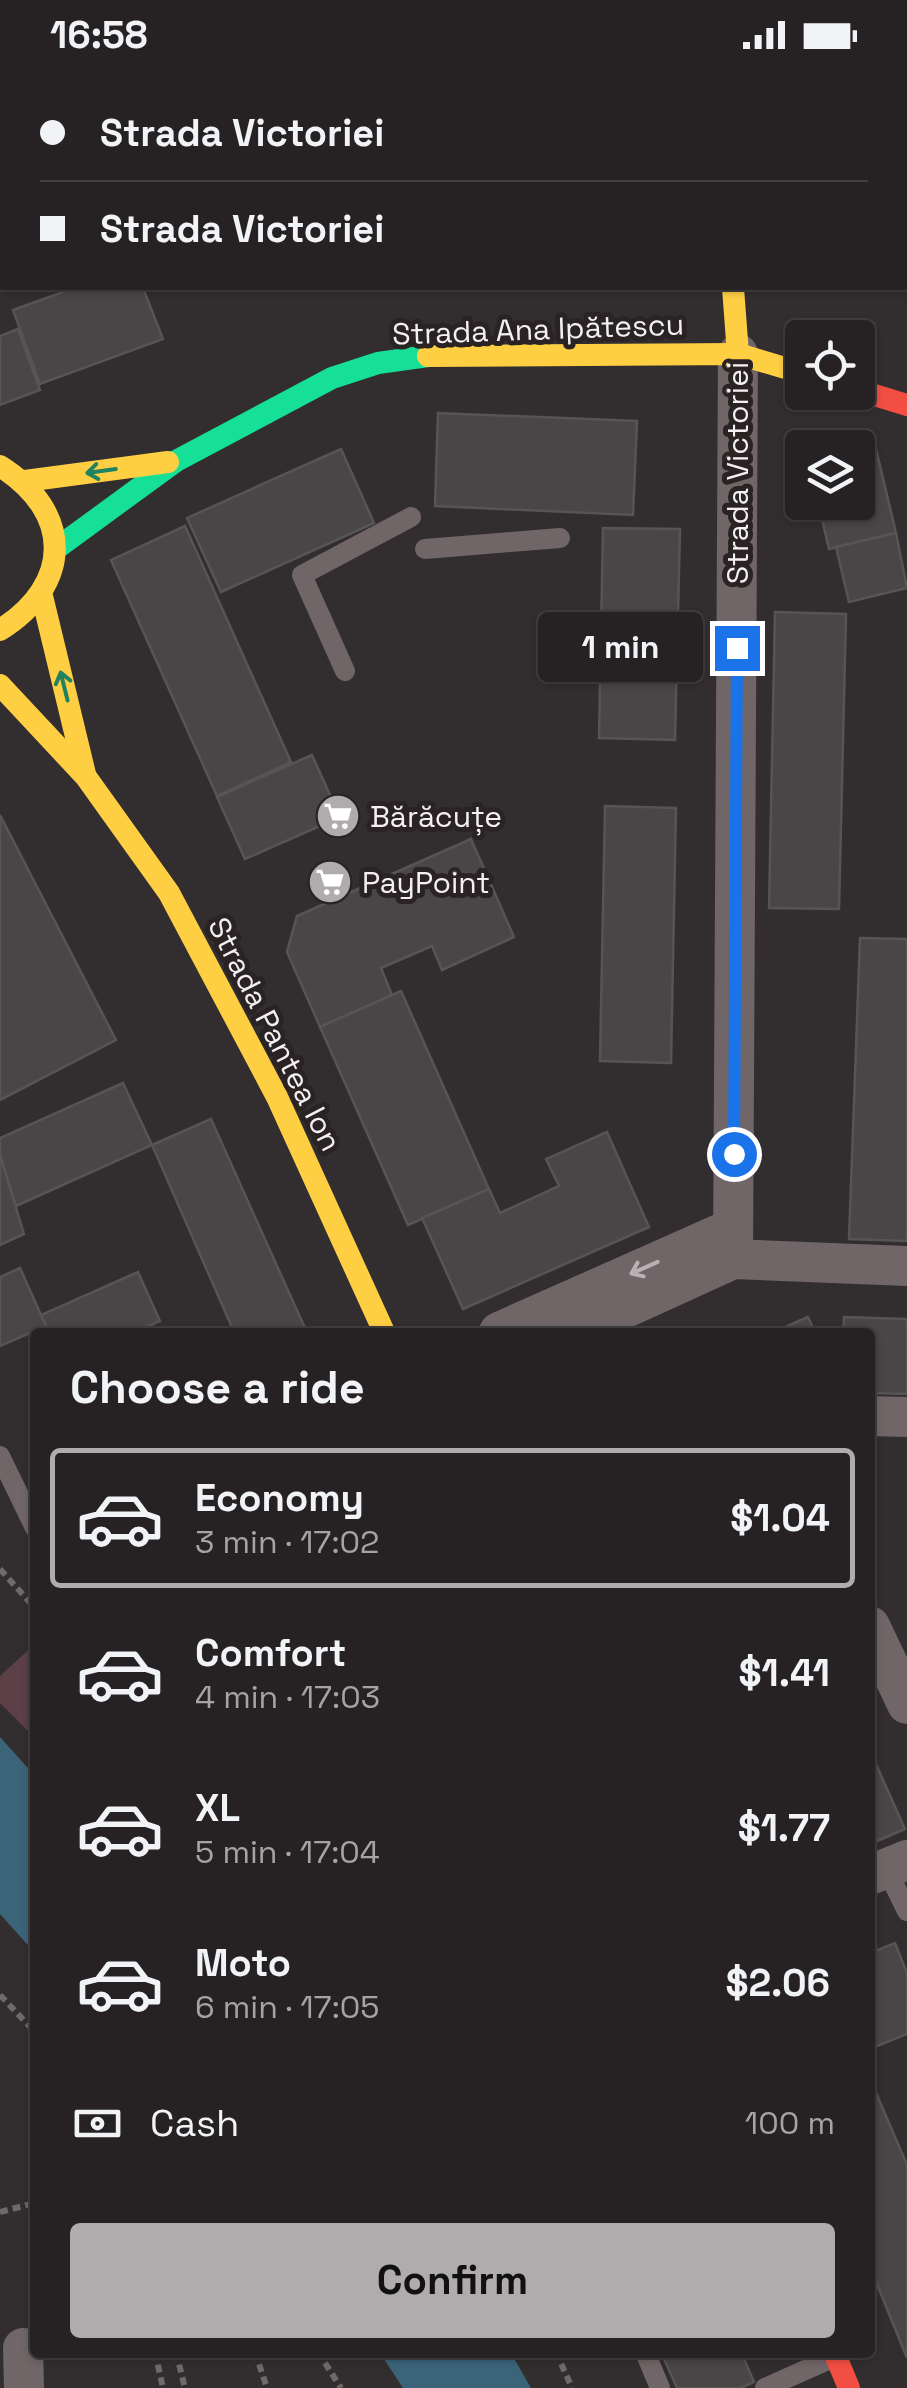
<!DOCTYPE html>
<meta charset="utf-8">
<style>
:root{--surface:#262223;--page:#2e2a2b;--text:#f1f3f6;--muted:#a4a4a6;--line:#423f41;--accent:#b0acad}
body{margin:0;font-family:"Space Grotesk",sans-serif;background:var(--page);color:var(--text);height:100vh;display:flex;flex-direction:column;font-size:38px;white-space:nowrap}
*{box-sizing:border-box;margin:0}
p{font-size:32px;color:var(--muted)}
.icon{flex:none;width:55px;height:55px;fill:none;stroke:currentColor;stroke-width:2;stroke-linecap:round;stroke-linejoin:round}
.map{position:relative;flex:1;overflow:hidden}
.side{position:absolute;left:30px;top:1258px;width:845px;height:1030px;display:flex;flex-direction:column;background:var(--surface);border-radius:10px;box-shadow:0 2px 8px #0004,0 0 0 2px var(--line)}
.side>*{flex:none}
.guide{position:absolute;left:0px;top:0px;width:908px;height:220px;box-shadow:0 2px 8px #0004,0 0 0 2px var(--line);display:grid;align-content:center;height:220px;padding:0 40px;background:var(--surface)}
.buttons{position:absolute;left:785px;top:250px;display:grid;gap:20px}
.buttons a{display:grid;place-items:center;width:90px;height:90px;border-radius:10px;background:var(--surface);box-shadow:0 2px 8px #0004,0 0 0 2px var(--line);font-size:50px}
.end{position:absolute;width:45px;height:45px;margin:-22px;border:12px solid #1a73e8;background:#fff;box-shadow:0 0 0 5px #fff}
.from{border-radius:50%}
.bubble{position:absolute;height:70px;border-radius:10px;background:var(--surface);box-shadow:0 2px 8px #0004,0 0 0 2px var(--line);font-size:32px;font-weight:800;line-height:70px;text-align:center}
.guide b{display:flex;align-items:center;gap:35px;height:95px;font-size:38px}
.guide b+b{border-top:2px solid var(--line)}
.guide i{width:25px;height:25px;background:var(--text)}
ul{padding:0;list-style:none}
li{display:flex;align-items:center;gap:30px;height:140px;margin:0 20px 15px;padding:0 20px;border:5px solid transparent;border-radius:10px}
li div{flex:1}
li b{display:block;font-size:38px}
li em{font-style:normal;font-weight:800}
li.on{border-color:var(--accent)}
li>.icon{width:90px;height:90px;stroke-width:1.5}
h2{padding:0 40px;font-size:45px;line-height:120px}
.pay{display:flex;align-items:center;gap:25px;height:110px;padding:0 40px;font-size:38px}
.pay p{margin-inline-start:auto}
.cta{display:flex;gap:20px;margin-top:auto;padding:20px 40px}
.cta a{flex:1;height:115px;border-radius:10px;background:var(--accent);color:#111;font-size:40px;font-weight:800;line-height:115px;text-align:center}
.status{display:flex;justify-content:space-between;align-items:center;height:70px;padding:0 50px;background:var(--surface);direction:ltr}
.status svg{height:28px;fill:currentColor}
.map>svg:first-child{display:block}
.green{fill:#5d3f47}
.water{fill:#3b6479}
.building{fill:#4a4647;stroke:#575454;stroke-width:2.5}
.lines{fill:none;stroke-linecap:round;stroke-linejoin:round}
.path{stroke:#70696a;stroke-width:6;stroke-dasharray:8 5;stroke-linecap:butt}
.lane{stroke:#706567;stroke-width:20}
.street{stroke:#706567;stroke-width:40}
.fast{stroke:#16e098;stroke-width:22}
.slow{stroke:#ffcf43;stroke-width:22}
.jam{stroke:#f24e42;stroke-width:22}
.oneway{stroke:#20825e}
.oneway2{stroke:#b9b1b3}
.route{stroke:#1a73e8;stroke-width:12}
.labels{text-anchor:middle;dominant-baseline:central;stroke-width:10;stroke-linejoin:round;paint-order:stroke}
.street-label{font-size:30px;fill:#f4f0f1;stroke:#292324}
.poi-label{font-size:30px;fill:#f4f0f1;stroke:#292324;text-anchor:start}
</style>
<div class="status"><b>16:58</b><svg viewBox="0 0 49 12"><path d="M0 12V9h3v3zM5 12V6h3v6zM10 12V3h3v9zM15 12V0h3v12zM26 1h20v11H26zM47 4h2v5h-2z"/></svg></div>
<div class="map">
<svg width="907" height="2318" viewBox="0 0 907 2318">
<rect width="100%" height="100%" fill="#322e2f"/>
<path class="green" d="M 35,1574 L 35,1668 L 0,1633 L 0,1606 Z"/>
<g class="water">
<path d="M 0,1667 L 35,1706 L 35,1883 L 0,1844 Z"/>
<path d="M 380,2283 L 511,2283 L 531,2318 L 403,2318 Z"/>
</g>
<g class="building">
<path d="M 45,0 L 154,0 L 155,2 L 44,2 Z"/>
<path d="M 555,0 L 640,0 L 639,2 L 555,2 Z"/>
<path d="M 905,116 L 907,116 L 905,200 Z"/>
<path d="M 74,218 L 143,218 L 163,269 L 40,314 L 13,240 Z"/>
<path d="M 305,218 L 460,218 L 305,219 Z"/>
<path d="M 18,259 L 40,320 L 0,335 L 0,266 Z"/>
<path d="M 438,343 L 637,351 L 633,445 L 435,436 Z"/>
<path d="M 872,362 L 896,463 L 829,479 L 818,432 L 858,432 L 858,378 L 806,378 Z"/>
<path d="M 341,379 L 374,453 L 221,522 L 187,448 Z"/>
<path d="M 185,456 L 291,692 L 217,726 L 111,490 Z"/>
<path d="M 603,458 L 680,459 L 675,670 L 599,668 Z"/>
<path d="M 896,463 L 907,518 L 849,532 L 836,477 Z"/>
<path d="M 775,542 L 846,544 L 839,839 L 769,838 Z"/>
<path d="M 312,685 L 340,747 L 245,789 L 217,727 Z"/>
<path d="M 605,736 L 676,738 L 671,993 L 600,991 Z"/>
<path d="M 0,745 L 116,970 L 0,1030 Z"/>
<path d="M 471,769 L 514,867 L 442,900 L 432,876 L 381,898 L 392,925 L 320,957 L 287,882 L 297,846 Z"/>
<path d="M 860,868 L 907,869 L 907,1171 L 849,1169 Z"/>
<path d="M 401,921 L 489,1119 L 408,1155 L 320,957 Z"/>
<path d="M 123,1013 L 152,1075 L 16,1136 L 0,1084 L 0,1068 Z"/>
<path d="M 211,1049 L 295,1236 L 307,1262 L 234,1262 L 152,1075 Z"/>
<path d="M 607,1062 L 649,1157 L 463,1239 L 422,1148 L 489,1119 L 500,1143 L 559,1116 L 546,1089 Z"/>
<path d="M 0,1085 L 24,1164 L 0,1175 Z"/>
<path d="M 20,1198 L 46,1256 L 0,1276 L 0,1207 Z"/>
<path d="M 138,1202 L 160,1251 L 135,1262 L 49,1262 L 41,1245 Z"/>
<path d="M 808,1247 L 815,1262 L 774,1262 Z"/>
<path d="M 844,1247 L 907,1249 L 907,1324 L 870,1323 L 870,1262 L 843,1262 Z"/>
<path d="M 871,1683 L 905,1759 L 870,1774 L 870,1684 Z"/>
<path d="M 895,1873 L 907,1903 L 907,1964 L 870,1979 L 870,1883 Z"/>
<path d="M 871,2011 L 907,2095 L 907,2288 L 870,2197 Z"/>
<path d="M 661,2282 L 741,2282 L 754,2312 L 741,2318 L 677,2318 Z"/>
</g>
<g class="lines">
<g class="path">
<path d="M 0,1499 L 35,1538"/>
<path d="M 0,1925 L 35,1962"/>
<path d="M 0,2142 L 35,2133"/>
<path d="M 155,2282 L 163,2318"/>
<path d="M 176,2282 L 185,2318"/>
<path d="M 255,2282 L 267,2318"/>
<path d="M 318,2282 L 341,2318"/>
<path d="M 556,2282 L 572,2318"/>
</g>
<g class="lane">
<path d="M 212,0 L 213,2"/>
<path d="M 425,479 L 560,468"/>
<path d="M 345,601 L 302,505 L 411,447"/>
<path d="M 0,1386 L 35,1458"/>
<path d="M 886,1798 L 907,1841"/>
<path d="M 645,2282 L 660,2318"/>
<path d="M 765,2318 L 832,2288"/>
</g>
<g class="street">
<path d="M 6,0 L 7,2"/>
<path d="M 733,1189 L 738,284"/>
<path d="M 499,1262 L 733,1158"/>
<path d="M 573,1262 L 733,1189 L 907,1196"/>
<path d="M 870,1346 L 907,1347"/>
<path d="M 870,1556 L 907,1634"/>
<path d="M 870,1805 L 907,1790"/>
<path d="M 23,2278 L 24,2318"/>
</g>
<path class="fast" d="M 57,478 L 176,391 L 332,308 L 378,293 L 428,286"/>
<g class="slow">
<path d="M 733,218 L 738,284"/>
<path d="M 428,286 L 738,284 L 802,303"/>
<path d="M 0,396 C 73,442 73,514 0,560"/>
<path d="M 25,411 L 168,392"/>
<path d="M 42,526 L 85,704"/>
<path d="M 0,615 L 86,707 L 169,823 L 277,1027 L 384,1262"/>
</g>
<g class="jam">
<path d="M 694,0 L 695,2"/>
<path d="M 858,320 L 907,335"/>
<path d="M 834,2282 L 849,2318"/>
</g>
</g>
<defs><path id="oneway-shaft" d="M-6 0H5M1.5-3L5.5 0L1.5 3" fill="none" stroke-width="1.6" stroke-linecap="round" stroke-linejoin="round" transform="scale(2.5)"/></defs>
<g class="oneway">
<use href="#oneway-shaft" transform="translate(101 401) rotate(172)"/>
<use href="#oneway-shaft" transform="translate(64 616) rotate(-104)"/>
</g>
<use class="oneway2" href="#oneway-shaft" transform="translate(644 1198) rotate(156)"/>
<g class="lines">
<path class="route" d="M 734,1084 L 737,578"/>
</g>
<defs>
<g id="supermarket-disc" transform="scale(2.25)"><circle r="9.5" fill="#b0acad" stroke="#292324"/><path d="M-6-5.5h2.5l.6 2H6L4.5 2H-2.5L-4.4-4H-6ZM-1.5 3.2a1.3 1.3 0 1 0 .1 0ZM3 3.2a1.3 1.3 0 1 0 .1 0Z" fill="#fff"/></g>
</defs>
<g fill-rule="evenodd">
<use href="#supermarket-disc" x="338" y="746"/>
<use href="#supermarket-disc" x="330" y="812"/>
</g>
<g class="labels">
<g class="street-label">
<text transform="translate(538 259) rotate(-2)">Strada Ana Ipătescu</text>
<text transform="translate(737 403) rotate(-90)">Strada Victoriei</text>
<text transform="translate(275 964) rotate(63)">Strada Pantea Ion</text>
</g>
<g class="poi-label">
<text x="370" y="746">Bărăcuțe</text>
<text x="362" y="812">PayPoint</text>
</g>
</g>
</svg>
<div class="buttons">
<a><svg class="icon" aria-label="locate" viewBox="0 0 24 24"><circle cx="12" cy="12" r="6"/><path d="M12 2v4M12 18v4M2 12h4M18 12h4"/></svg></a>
<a><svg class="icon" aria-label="layers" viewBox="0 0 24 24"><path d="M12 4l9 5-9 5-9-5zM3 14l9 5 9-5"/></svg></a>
</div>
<i class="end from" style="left:734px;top:1084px"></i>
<i class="end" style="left:737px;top:578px"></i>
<div class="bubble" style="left:538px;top:542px;width:165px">1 min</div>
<div class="guide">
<b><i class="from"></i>Strada Victoriei</b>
<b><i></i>Strada Victoriei</b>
</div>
<section class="side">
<h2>Choose a ride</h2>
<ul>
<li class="on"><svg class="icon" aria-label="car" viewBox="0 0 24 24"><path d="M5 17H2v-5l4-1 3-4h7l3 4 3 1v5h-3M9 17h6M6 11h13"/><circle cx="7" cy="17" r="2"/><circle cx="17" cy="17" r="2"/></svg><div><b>Economy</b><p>3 min · 17:02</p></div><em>$1.04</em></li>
<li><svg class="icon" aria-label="car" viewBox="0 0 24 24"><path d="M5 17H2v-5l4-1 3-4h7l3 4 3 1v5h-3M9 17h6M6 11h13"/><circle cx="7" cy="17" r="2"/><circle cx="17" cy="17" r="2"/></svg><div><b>Comfort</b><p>4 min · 17:03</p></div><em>$1.41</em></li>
<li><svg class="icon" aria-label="car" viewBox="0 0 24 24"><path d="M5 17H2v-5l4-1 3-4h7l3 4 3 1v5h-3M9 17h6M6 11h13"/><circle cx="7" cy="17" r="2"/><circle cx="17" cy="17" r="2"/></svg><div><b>XL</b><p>5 min · 17:04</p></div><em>$1.77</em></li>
<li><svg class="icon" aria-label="car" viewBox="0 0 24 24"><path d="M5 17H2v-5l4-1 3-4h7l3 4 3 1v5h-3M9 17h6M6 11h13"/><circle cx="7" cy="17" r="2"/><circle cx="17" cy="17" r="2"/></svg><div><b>Moto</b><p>6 min · 17:05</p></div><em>$2.06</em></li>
</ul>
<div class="pay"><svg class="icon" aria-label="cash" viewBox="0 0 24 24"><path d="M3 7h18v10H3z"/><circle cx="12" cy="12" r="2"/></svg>Cash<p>100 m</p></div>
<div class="cta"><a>Confirm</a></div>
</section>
</div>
